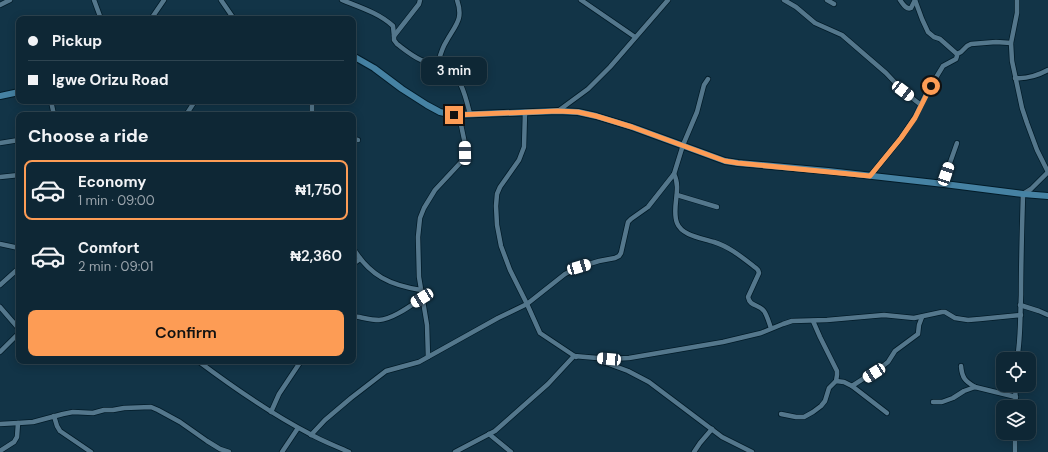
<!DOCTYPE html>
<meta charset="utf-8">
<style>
:root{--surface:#0e2735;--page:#172f3d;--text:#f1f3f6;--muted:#9ba5ad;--line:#2e4450;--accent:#fd9c55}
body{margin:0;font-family:"DM Sans",sans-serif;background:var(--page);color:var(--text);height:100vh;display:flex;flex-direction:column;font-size:15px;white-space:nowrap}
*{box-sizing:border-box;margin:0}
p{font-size:13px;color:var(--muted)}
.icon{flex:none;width:22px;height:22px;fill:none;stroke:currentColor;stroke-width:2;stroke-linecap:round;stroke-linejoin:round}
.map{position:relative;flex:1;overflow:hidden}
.panel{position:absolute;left:16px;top:112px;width:340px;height:252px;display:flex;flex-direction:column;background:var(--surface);border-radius:8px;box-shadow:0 2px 10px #0003,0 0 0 1px var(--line)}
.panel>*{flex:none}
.guide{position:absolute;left:16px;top:16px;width:340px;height:88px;border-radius:8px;box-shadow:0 2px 10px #0003,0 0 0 1px var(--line);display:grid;align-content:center;height:88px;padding:0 12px;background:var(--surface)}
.buttons{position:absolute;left:996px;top:352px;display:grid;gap:8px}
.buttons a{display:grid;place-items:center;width:40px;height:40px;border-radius:8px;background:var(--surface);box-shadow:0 2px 10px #0003,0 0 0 1px var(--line);font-size:20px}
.end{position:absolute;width:18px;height:18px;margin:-9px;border:5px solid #fd9c55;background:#111;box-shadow:0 0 0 2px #111}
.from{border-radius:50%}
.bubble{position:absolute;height:28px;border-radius:8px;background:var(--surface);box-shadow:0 2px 10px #0003,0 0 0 1px var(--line);font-size:13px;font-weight:600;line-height:28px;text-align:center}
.car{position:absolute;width:12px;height:24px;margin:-12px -6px;border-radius:5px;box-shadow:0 0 3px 1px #0007;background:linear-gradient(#fff 24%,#345 0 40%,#fff 0 76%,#345 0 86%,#fff 0)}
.guide b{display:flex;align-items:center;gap:14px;height:38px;font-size:15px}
.guide b+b{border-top:1px solid var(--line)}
.guide i{width:10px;height:10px;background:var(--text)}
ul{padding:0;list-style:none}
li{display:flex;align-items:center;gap:12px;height:60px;margin:0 8px 6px;padding:0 4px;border:2px solid transparent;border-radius:8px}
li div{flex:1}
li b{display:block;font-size:15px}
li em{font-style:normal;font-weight:600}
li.on{border-color:var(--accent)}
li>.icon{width:36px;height:36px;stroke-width:1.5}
h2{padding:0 12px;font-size:18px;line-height:48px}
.cta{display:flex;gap:8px;margin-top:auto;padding:8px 12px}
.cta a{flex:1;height:46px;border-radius:8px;background:var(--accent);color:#111;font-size:16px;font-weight:600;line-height:46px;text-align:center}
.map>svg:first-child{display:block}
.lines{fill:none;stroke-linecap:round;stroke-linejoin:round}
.minor-casing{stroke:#021b28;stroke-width:6}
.major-casing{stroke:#021b28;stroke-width:8}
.minor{stroke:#54778c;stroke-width:4.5}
.major{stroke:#4682a3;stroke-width:6}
.route{stroke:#fd9c55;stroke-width:5}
</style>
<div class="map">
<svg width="1048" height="452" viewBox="0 0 1048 452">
<rect width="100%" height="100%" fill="#123447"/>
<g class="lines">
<g class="minor-casing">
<g id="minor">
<path d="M 94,0 L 101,19"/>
<path d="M 221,0 L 234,19"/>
<path d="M 342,0 C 359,7 379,13 393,26 L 394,36"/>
<path d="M 420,0 L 419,4 L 394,36 L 394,40 L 397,44 C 405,50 412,56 421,60 C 427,63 435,62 442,64 C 460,71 466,98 470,114"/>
<path d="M 581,0 L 635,37"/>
<path d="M 784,0 L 796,7 L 815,23 L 842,35 L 886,73 L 903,91 L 921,105"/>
<path d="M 827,0 L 834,4"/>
<path d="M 900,0 C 903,4 906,10 911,8 L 915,0"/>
<path d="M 915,0 L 922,19 L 928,32 L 934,37 L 940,39 L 957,54"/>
<path d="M 1017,0 L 1017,13 L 1011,43 L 1012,61 L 1022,108 L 1027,123 L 1037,150 L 1048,172"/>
<path d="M 0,5 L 10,0"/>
<path d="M 151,19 L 164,0"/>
<path d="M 438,63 C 440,56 442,48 446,42 C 455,25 464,20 457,0"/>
<path d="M 1015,78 C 1027,79 1037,76 1048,70"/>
<path d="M 51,101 L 54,115"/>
<path d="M 558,111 L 588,89 L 610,67 L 668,0"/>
<path d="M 525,112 L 524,147 L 519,160 L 500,187 L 497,194 L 496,206 L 497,225 L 501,246 L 510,270 L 527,304 L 540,333 L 576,357"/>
<path d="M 186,115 L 195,101"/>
<path d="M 312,115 L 312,104 L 313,101"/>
<path d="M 353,139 L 358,140"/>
<path d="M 0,143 L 19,140"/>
<path d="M 674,174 C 682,189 671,208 677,223 C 682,236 702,238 714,242 C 730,247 743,258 756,268 L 758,270 L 759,273 L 748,297 C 750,307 759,304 764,311 C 767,315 769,323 771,328"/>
<path d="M 870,176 L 901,138 L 915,117 L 926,94 L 943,66 L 956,59 L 957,56 L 957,54 L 961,52 L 967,46 L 971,44 L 996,42 L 1011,43"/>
<path d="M 0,177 L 19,175"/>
<path d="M 944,184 L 946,174 L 957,143"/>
<path d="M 677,195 L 717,207"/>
<path d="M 0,244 L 19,248"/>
<path d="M 353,248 C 370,276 390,285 421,290"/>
<path d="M 353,264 L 360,259"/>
<path d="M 0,285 L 19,268"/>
<path d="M 1020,305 L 1039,311 L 1048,315"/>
<path d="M 0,307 L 19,329"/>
<path d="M 353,316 C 361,317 370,320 379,320 C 393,319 410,306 422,298"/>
<path d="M 813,321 L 820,337 L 837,371 L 837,375 L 836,381"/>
<path d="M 0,352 L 19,333"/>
<path d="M 428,357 L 427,325 L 419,277 L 418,237 L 420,218 L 424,208 L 435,190 L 462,161 L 465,153 L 465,144 L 459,115"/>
<path d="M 1017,359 C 1021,338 1020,317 1021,295 C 1021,261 1022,228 1023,194 L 1031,189 L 1048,172"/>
<path d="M 198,361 C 234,388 270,413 310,434 C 322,441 336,446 349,452"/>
<path d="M 601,361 L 628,371 L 649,382 L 722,437 L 752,452"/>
<path d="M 961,366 C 962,378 965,381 975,387"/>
<path d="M 1015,385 L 1016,407"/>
<path d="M 852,386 L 887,413"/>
<path d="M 933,402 L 942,402 L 953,398 L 964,391 L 975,387 L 1016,397"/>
<path d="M 271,412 L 279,394 L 301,361"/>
<path d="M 781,414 L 796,417 L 804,417 L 813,412 L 821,406 L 825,401 L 829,388 L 836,381 L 844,382 L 852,386 L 883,366 L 888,362 L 895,351 L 918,334 L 919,325 L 922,317"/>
<path d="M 54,416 L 57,426 L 60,431 L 91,452"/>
<path d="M 0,424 L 18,423 L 33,422 L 63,414 L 73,412 L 93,413 L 104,410 L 113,410 L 124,408 L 151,407 L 158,410 L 180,422 L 207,441 L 220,449 L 229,452"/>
<path d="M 1015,433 L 1015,452"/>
<path d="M 489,434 L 511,452"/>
<path d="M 311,435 L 325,420 L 351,398 L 386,371 L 419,362 L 498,318 L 527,304 L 565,274 L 579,267 L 599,261 L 615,258 L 619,256 L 621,253 L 628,222 L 631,219 L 648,207 L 674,174 L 683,145 L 697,112 L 704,85 L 708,79"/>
<path d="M 0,451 L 14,442 L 17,437 L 18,423"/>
<path d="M 282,452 L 298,428"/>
<path d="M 455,452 L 495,431 L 548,384 L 574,356 L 609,359 L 629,358 L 723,342 L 761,333 L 783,324 L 792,321 L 827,320 L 884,315 L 914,318 L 942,312 L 945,312 L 955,318 L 968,320 L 980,319 L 1021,315"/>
<path d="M 694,452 L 700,443 L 712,429"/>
</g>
</g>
<g class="major-casing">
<g id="major">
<path d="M 353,56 L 374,68 L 402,89 L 427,105 L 440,112 L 454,115 L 558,111 L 578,112 L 596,116 L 632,127 L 725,161 L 738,163 L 828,171 L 944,184 L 1023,194 L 1048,196"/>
<path d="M 0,96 L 19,92"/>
</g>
</g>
<use href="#minor" class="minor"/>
<use href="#major" class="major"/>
</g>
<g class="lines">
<path class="route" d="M 454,115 L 558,111 L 578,112 L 596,116 L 632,127 L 725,161 L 738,163 L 870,176 L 901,138 L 915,118 L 931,86"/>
</g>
</svg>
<div class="buttons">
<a><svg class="icon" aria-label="locate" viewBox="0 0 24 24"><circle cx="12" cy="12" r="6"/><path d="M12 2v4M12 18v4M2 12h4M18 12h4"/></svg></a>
<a><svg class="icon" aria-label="layers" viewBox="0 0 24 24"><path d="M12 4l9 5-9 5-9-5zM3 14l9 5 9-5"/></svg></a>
</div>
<i class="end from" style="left:931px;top:86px"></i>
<i class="end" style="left:454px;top:115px"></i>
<div class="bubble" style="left:421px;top:57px;width:66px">3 min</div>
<i class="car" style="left:903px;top:91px;rotate:128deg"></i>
<i class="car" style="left:465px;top:153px;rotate:359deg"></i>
<i class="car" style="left:946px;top:174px;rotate:19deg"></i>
<i class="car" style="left:579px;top:267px;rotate:74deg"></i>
<i class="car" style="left:422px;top:298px;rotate:238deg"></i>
<i class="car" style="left:609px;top:359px;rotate:275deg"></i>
<i class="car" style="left:874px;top:373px;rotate:237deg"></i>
<div class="guide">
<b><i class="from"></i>Pickup</b>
<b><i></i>Igwe Orizu Road</b>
</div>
<section class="panel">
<h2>Choose a ride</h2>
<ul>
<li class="on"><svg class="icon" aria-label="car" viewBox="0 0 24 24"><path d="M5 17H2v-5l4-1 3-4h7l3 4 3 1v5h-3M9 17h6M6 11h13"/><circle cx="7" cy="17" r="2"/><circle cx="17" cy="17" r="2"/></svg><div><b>Economy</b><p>1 min · 09:00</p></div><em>₦1,750</em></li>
<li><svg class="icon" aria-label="car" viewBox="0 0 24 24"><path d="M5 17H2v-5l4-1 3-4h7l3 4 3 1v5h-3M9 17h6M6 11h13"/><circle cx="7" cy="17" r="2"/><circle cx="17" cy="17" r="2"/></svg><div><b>Comfort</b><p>2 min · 09:01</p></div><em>₦2,360</em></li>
</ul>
<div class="cta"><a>Confirm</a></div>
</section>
</div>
